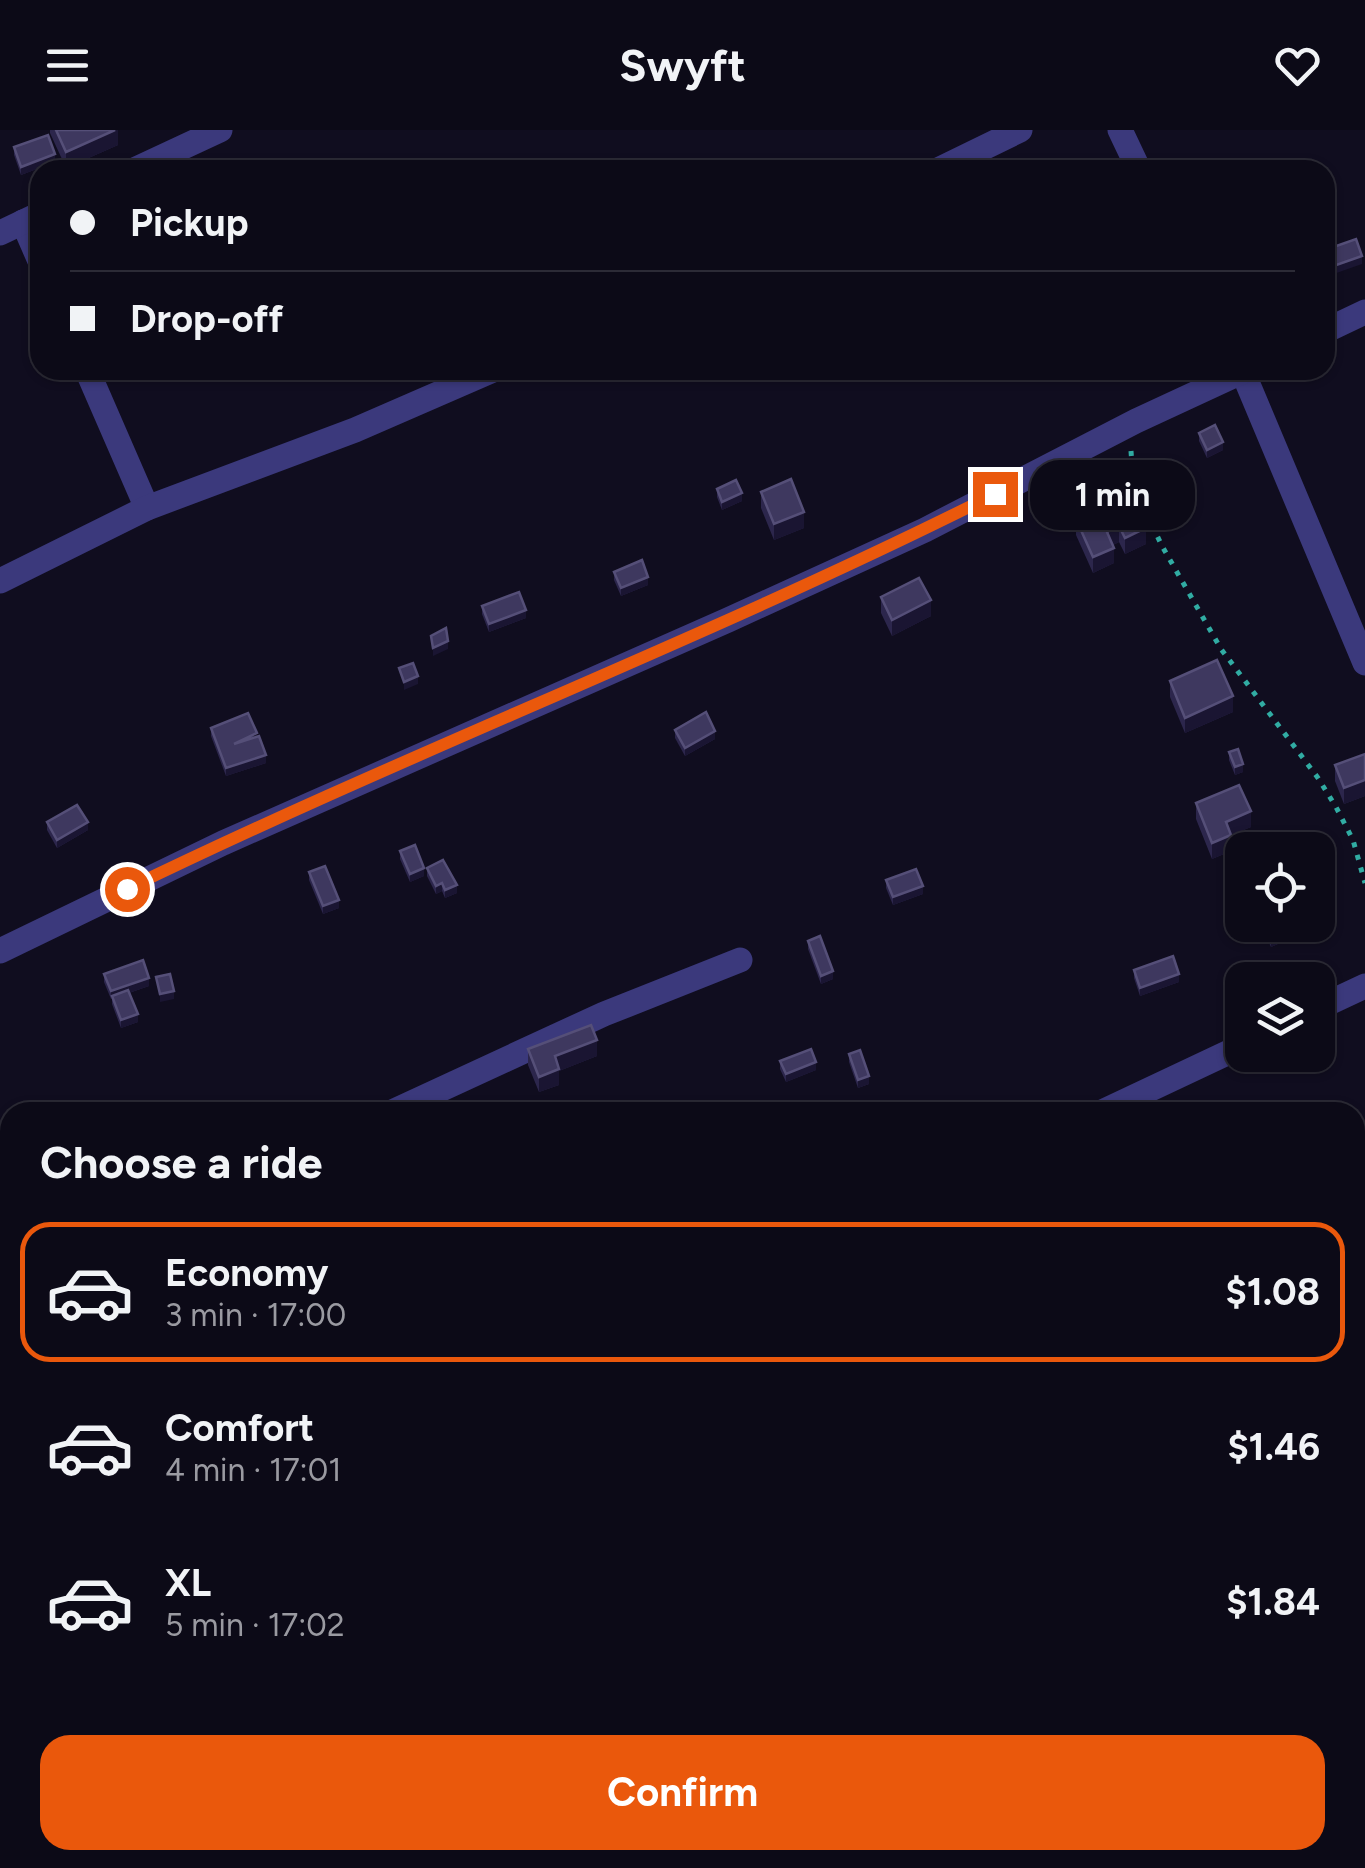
<!DOCTYPE html>
<meta charset="utf-8">
<style>
:root{--surface:#0c0a17;--page:#1a1824;--text:#f1f3f6;--muted:#9a9aa1;--line:#2c2b36;--accent:#ea580c}
body{margin:0;font-family:Figtree,sans-serif;background:var(--page);color:var(--text);height:100vh;display:flex;flex-direction:column;font-size:38px;white-space:nowrap}
*{box-sizing:border-box;margin:0}
p{font-size:32px;color:var(--muted)}
.icon{flex:none;width:55px;height:55px;fill:none;stroke:currentColor;stroke-width:2;stroke-linecap:round;stroke-linejoin:round}
.map{position:relative;flex:1;overflow:hidden}
.details{position:absolute;left:0px;top:972px;width:1365px;height:768px;display:flex;flex-direction:column;background:var(--surface);border-radius:30px 30px 0 0;box-shadow:0 2px 8px #0004,0 0 0 2px var(--line)}
.details>*{flex:none}
.guide{position:absolute;left:30px;top:30px;width:1305px;height:220px;border-radius:30px;box-shadow:0 2px 8px #0004,0 0 0 2px var(--line);display:grid;align-content:center;height:220px;padding:0 40px;background:var(--surface)}
.controls{position:absolute;left:1225px;top:702px;display:grid;gap:20px}
.controls a{display:grid;place-items:center;width:110px;height:110px;border-radius:20px;background:var(--surface);box-shadow:0 2px 8px #0004,0 0 0 2px var(--line);font-size:50px}
.end{position:absolute;width:45px;height:45px;margin:-22px;border:12px solid #ea580c;background:#fff;box-shadow:0 0 0 5px #fff}
.from{border-radius:50%}
.bubble{position:absolute;height:70px;border-radius:30px;background:var(--surface);box-shadow:0 2px 8px #0004,0 0 0 2px var(--line);font-size:32px;font-weight:700;line-height:70px;text-align:center}
.guide b{display:flex;align-items:center;gap:35px;height:95px;font-size:38px}
.guide b+b{border-top:2px solid var(--line)}
.guide i{width:25px;height:25px;background:var(--text)}
ul{padding:0;list-style:none}
li{display:flex;align-items:center;gap:30px;height:140px;margin:0 20px 15px;padding:0 20px;border:5px solid transparent;border-radius:30px}
li div{flex:1}
li b{display:block;font-size:38px}
li em{font-style:normal;font-weight:700}
li.selected{border-color:var(--accent)}
li>.icon{width:90px;height:90px;stroke-width:1.5}
h2{padding:0 40px;font-size:45px;line-height:120px}
.primary-button{display:flex;gap:20px;margin-top:auto;padding:20px 40px}
.primary-button a{flex:1;height:115px;border-radius:30px;background:var(--accent);color:#fff;font-size:40px;font-weight:700;line-height:115px;text-align:center}
header{display:flex;justify-content:space-between;align-items:center;height:130px;padding:0 40px;background:var(--surface);font-size:45px;font-weight:700}
.map>svg:first-child{display:block}
.lines{fill:none;stroke-linecap:round;stroke-linejoin:round}
.stream{stroke:#0d2342;stroke-width:9}
.path{stroke:#31aca3;stroke-width:5;stroke-dasharray:5 8;stroke-linecap:butt}
.minor{stroke:#3b397c;stroke-width:25}
.wall{fill:#2c264c}
.shaded-wall{fill:#1a1532}
.building{fill:#3e385f;stroke:#554f78;stroke-width:2.5}
.route{stroke:#ea580c;stroke-width:12}
</style>
<header><svg class="icon" aria-label="menu" viewBox="0 0 24 24"><path d="M4 6h16M4 12h16M4 18h16"/></svg>Swyft<svg class="icon" aria-label="heart" viewBox="0 0 24 24"><path d="M12 20l-8-8c-3-5 5-10 8-4 3-6 11-1 8 4z"/></svg></header>
<div class="map">
<svg width="1365" height="1738" viewBox="0 0 1365 1738">
<rect width="100%" height="100%" fill="#100d1f"/>
<g class="lines">
<g class="stream">
<path d="M 669,1730 L 672,1738"/>
<path d="M 928,1730 L 935,1738"/>
</g>
<g class="path">
<path d="M 1131,321 L 1133,349 L 1144,378 L 1162,416 L 1221,519 L 1318,648 L 1336,677 L 1353,710 L 1365,753"/>
<path d="M 79,1730 L 81,1738"/>
</g>
<g class="minor">
<path d="M 1120,0 L 1139,40"/>
<path d="M 134,40 L 220,0"/>
<path d="M 938,40 L 1020,0"/>
<path d="M 23,92 L 40,131"/>
<path d="M 0,103 L 40,84"/>
<path d="M 1325,201 L 1365,182"/>
<path d="M 87,240 L 147,378"/>
<path d="M 1242,240 L 1365,533"/>
<path d="M 0,451 L 147,378 L 355,300 L 493,240"/>
<path d="M 0,821 L 223,713 L 728,490 L 925,400 L 1136,291 L 1246,240"/>
<path d="M 1318,878 L 1365,856"/>
<path d="M 392,982 L 604,884 L 740,830"/>
<path d="M 1102,982 L 1242,916"/>
<path d="M 0,1049 L 10,1071"/>
<path d="M 1355,1193 L 1365,1188"/>
<path d="M 0,1377 L 10,1379"/>
</g>
</g>
<g class="wall">
<path d="M 50,0 L 118,0 L 118,15 L 66,38 L 50,3 Z"/>
<path d="M 14,17 L 55,32 L 21,45 L 14,25 Z"/>
<path d="M 1199,303 L 1223,320 L 1207,328 L 1199,311 Z"/>
<path d="M 717,359 L 742,371 L 722,380 L 717,367 Z"/>
<path d="M 761,362 L 804,398 L 774,410 L 761,378 Z"/>
<path d="M 1076,389 L 1146,398 L 1146,414 L 1125,424 L 1119,412 L 1113,415 L 1114,433 L 1093,443 L 1076,405 Z"/>
<path d="M 614,442 L 648,455 L 621,466 L 614,450 Z"/>
<path d="M 881,467 L 931,486 L 892,506 L 881,483 Z"/>
<path d="M 482,476 L 526,488 L 489,502 L 482,484 Z"/>
<path d="M 1170,551 L 1233,582 L 1185,603 L 1170,567 Z"/>
<path d="M 211,598 L 257,607 L 266,633 L 226,646 L 211,606 Z"/>
<path d="M 675,600 L 715,609 L 685,626 L 675,608 Z"/>
<path d="M 1229,622 L 1243,642 L 1235,645 L 1229,630 Z"/>
<path d="M 1365,624 L 1365,666 L 1344,674 L 1335,651 L 1335,635 Z"/>
<path d="M 1196,673 L 1251,697 L 1231,705 L 1231,721 L 1212,729 L 1196,689 Z"/>
<path d="M 47,692 L 88,700 L 57,718 L 47,700 Z"/>
<path d="M 400,721 L 424,746 L 410,752 L 400,729 Z"/>
<path d="M 427,738 L 457,763 L 445,768 L 442,761 L 436,764 L 427,746 Z"/>
<path d="M 309,742 L 339,778 L 323,784 L 309,750 Z"/>
<path d="M 886,750 L 923,764 L 893,775 L 886,758 Z"/>
<path d="M 1265,796 L 1294,807 L 1271,817 L 1265,804 Z"/>
<path d="M 808,811 L 833,849 L 821,854 L 808,819 Z"/>
<path d="M 1134,840 L 1179,852 L 1140,866 L 1134,848 Z"/>
<path d="M 104,844 L 149,856 L 129,863 L 138,892 L 121,898 L 112,874 L 112,869 L 111,869 L 104,852 Z"/>
<path d="M 528,919 L 597,926 L 559,941 L 559,955 L 539,962 L 528,935 Z"/>
<path d="M 849,924 L 869,954 L 858,958 L 849,932 Z"/>
<path d="M 780,931 L 816,940 L 786,952 L 780,939 Z"/>
</g>
<g class="shaded-wall">
<path d="M 115,0 L 118,0 L 118,15 L 66,38 L 66,22 Z"/>
<path d="M 55,24 L 55,32 L 21,45 L 21,37 Z"/>
<path d="M 1362,126 L 1362,134 L 1325,147 L 1325,139 Z"/>
<path d="M 1223,312 L 1223,320 L 1207,328 L 1207,320 Z"/>
<path d="M 742,363 L 742,371 L 722,380 L 722,372 Z"/>
<path d="M 804,382 L 804,398 L 774,410 L 774,394 Z"/>
<path d="M 1119,396 L 1119,412 L 1107,418 L 1107,402 Z"/>
<path d="M 1146,398 L 1146,414 L 1125,424 L 1125,408 Z"/>
<path d="M 1114,418 L 1114,433 L 1093,443 L 1093,427 Z"/>
<path d="M 648,447 L 648,455 L 621,466 L 621,458 Z"/>
<path d="M 931,470 L 931,486 L 892,506 L 892,490 Z"/>
<path d="M 526,480 L 526,488 L 489,502 L 489,494 Z"/>
<path d="M 448,511 L 448,519 L 433,526 L 433,518 Z"/>
<path d="M 418,546 L 418,554 L 404,560 L 404,552 Z"/>
<path d="M 1233,566 L 1233,582 L 1185,603 L 1185,588 Z"/>
<path d="M 715,601 L 715,609 L 685,626 L 685,618 Z"/>
<path d="M 266,625 L 266,633 L 226,646 L 226,638 Z"/>
<path d="M 1243,634 L 1243,642 L 1235,645 L 1235,637 Z"/>
<path d="M 1365,650 L 1365,666 L 1344,674 L 1344,658 Z"/>
<path d="M 1251,681 L 1251,697 L 1231,705 L 1231,721 L 1212,729 L 1212,713 L 1226,692 Z"/>
<path d="M 88,692 L 88,700 L 57,718 L 57,710 Z"/>
<path d="M 424,738 L 424,746 L 410,752 L 410,744 Z"/>
<path d="M 442,753 L 442,761 L 436,764 L 436,756 Z"/>
<path d="M 457,755 L 457,763 L 445,768 L 445,760 Z"/>
<path d="M 923,756 L 923,764 L 893,775 L 893,767 Z"/>
<path d="M 339,770 L 339,778 L 323,784 L 323,776 Z"/>
<path d="M 1294,799 L 1294,807 L 1271,817 L 1271,809 Z"/>
<path d="M 833,841 L 833,849 L 821,854 L 821,846 Z"/>
<path d="M 1179,844 L 1179,852 L 1140,866 L 1140,858 Z"/>
<path d="M 149,848 L 149,856 L 111,869 L 111,861 Z"/>
<path d="M 174,861 L 174,869 L 160,872 L 160,864 Z"/>
<path d="M 138,884 L 138,892 L 121,898 L 121,890 Z"/>
<path d="M 597,910 L 597,926 L 559,941 L 559,955 L 539,962 L 539,947 L 555,926 Z"/>
<path d="M 816,932 L 816,940 L 786,952 L 786,944 Z"/>
<path d="M 869,946 L 869,954 L 858,958 L 858,950 Z"/>
</g>
<g class="building">
<path d="M 56,0 L 115,0 L 66,22 Z"/>
<path d="M 48,5 L 55,24 L 21,37 L 14,17 Z"/>
<path d="M 1356,109 L 1362,126 L 1325,139 L 1325,120 Z"/>
<path d="M 1215,295 L 1223,312 L 1207,320 L 1199,303 Z"/>
<path d="M 791,349 L 804,382 L 774,394 L 761,362 Z"/>
<path d="M 736,350 L 742,363 L 722,372 L 717,359 Z"/>
<path d="M 1131,364 L 1146,398 L 1125,408 L 1119,396 L 1107,402 L 1114,418 L 1093,427 L 1076,389 Z"/>
<path d="M 642,430 L 648,447 L 621,458 L 614,442 Z"/>
<path d="M 919,448 L 931,470 L 892,490 L 881,467 Z"/>
<path d="M 519,462 L 526,480 L 489,494 L 482,476 Z"/>
<path d="M 446,498 L 448,511 L 433,518 L 431,506 Z"/>
<path d="M 1217,530 L 1233,566 L 1185,588 L 1170,551 Z"/>
<path d="M 413,533 L 418,546 L 404,552 L 399,538 Z"/>
<path d="M 706,582 L 715,601 L 685,618 L 675,600 Z"/>
<path d="M 248,583 L 257,603 L 234,614 L 259,606 L 266,625 L 226,638 L 211,598 Z"/>
<path d="M 1238,619 L 1243,634 L 1235,637 L 1229,622 Z"/>
<path d="M 1365,624 L 1365,650 L 1344,658 L 1335,635 Z"/>
<path d="M 1239,655 L 1251,681 L 1226,692 L 1231,705 L 1212,713 L 1196,673 Z"/>
<path d="M 77,675 L 88,692 L 57,710 L 47,692 Z"/>
<path d="M 415,715 L 424,738 L 410,744 L 400,721 Z"/>
<path d="M 443,730 L 457,755 L 445,760 L 442,753 L 436,756 L 427,738 Z"/>
<path d="M 325,736 L 339,770 L 323,776 L 309,742 Z"/>
<path d="M 916,739 L 923,756 L 893,767 L 886,750 Z"/>
<path d="M 1268,795 L 1292,795 L 1294,799 L 1271,809 L 1265,796 Z"/>
<path d="M 820,806 L 833,841 L 821,846 L 808,811 Z"/>
<path d="M 1173,826 L 1179,844 L 1140,858 L 1134,840 Z"/>
<path d="M 143,830 L 149,848 L 111,861 L 104,844 Z"/>
<path d="M 170,844 L 174,861 L 160,864 L 156,847 Z"/>
<path d="M 128,860 L 138,884 L 121,890 L 112,866 Z"/>
<path d="M 591,895 L 597,910 L 555,926 L 559,939 L 539,947 L 528,919 Z"/>
<path d="M 811,919 L 816,932 L 786,944 L 780,931 Z"/>
<path d="M 860,920 L 869,946 L 858,950 L 849,924 Z"/>
</g>
<g class="lines">
<path class="route" d="M 127,759 C 413,620 711,507 995,364"/>
</g>
</svg>
<div class="controls">
<a><svg class="icon" aria-label="locate" viewBox="0 0 24 24"><circle cx="12" cy="12" r="6"/><path d="M12 2v4M12 18v4M2 12h4M18 12h4"/></svg></a>
<a><svg class="icon" aria-label="layers" viewBox="0 0 24 24"><path d="M12 4l9 5-9 5-9-5zM3 14l9 5 9-5"/></svg></a>
</div>
<i class="end from" style="left:127px;top:759px"></i>
<i class="end" style="left:995px;top:364px"></i>
<div class="bubble" style="left:1030px;top:330px;width:165px">1 min</div>
<div class="guide">
<b><i class="from"></i>Pickup</b>
<b><i></i>Drop-off</b>
</div>
<section class="details">
<h2>Choose a ride</h2>
<ul>
<li class="selected"><svg class="icon" aria-label="car" viewBox="0 0 24 24"><path d="M5 17H2v-5l4-1 3-4h7l3 4 3 1v5h-3M9 17h6M6 11h13"/><circle cx="7" cy="17" r="2"/><circle cx="17" cy="17" r="2"/></svg><div><b>Economy</b><p>3 min · 17:00</p></div><em>$1.08</em></li>
<li><svg class="icon" aria-label="car" viewBox="0 0 24 24"><path d="M5 17H2v-5l4-1 3-4h7l3 4 3 1v5h-3M9 17h6M6 11h13"/><circle cx="7" cy="17" r="2"/><circle cx="17" cy="17" r="2"/></svg><div><b>Comfort</b><p>4 min · 17:01</p></div><em>$1.46</em></li>
<li><svg class="icon" aria-label="car" viewBox="0 0 24 24"><path d="M5 17H2v-5l4-1 3-4h7l3 4 3 1v5h-3M9 17h6M6 11h13"/><circle cx="7" cy="17" r="2"/><circle cx="17" cy="17" r="2"/></svg><div><b>XL</b><p>5 min · 17:02</p></div><em>$1.84</em></li>
</ul>
<div class="primary-button"><a>Confirm</a></div>
</section>
</div>
